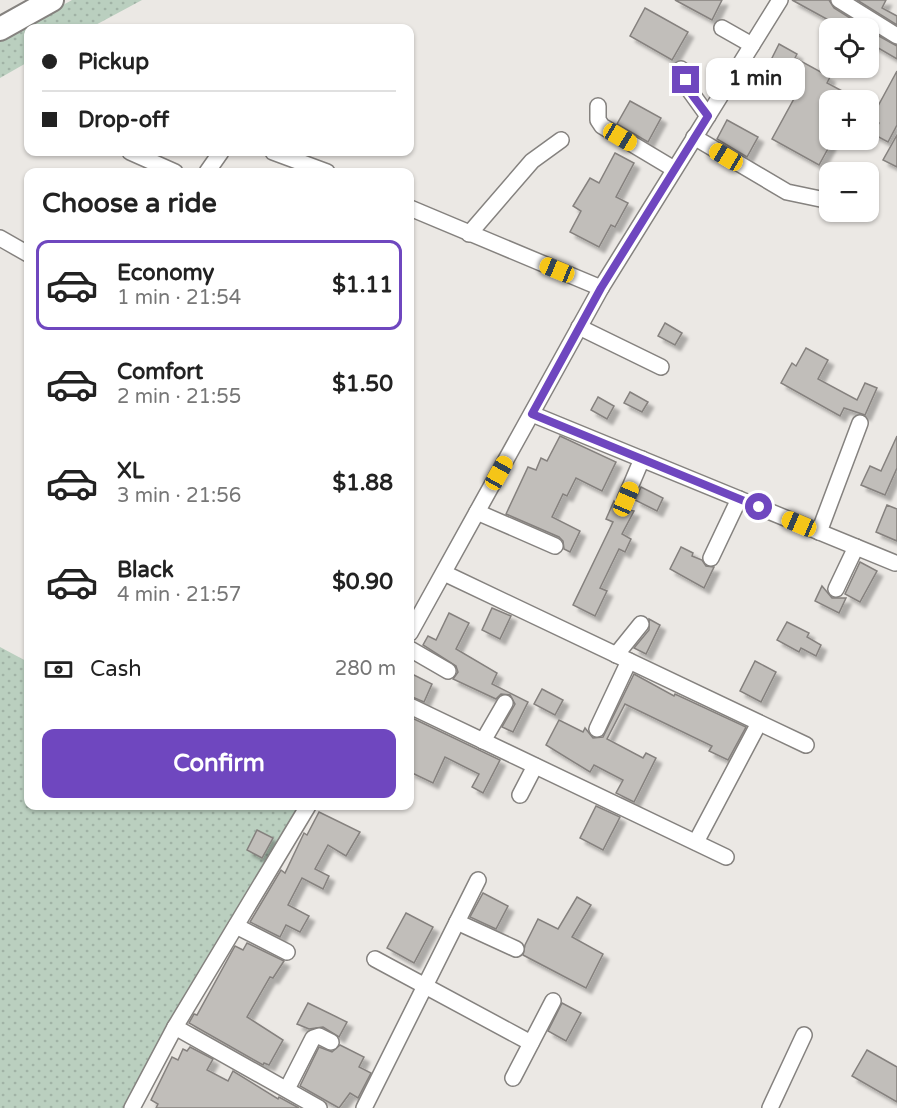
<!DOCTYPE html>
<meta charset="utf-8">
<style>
:root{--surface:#fff;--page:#f2f2f2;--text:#222;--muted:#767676;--line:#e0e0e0;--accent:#6f47bf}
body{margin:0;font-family:"Varela Round",sans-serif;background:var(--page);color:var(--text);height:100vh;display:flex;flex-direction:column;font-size:22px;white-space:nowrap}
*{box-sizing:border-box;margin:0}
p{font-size:20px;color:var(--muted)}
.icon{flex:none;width:33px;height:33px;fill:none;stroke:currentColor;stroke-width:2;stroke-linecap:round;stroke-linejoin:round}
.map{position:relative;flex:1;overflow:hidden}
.drawer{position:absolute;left:24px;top:168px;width:390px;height:642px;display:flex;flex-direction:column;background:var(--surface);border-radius:12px;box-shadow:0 2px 4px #0004}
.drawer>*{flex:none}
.guide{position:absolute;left:24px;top:24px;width:390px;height:132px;border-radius:12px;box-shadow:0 2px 4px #0004;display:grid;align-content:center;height:132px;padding:0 18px;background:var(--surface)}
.controls{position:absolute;left:819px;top:18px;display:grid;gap:12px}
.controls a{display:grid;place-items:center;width:60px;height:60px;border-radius:12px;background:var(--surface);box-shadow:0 2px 4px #0004;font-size:30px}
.end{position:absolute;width:27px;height:27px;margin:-14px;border:8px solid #6f47bf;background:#fff;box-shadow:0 0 0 3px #fff}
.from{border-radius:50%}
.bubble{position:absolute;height:42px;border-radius:12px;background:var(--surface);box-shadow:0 2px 4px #0004;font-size:20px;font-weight:700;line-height:42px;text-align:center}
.car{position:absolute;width:18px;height:36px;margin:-18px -9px;border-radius:8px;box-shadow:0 0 4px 2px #0007;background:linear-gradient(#f5c518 24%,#345 0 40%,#f5c518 0 76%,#345 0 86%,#f5c518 0)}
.guide b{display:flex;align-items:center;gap:21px;height:57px;font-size:22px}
.guide b+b{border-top:2px solid var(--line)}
.guide i{width:15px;height:15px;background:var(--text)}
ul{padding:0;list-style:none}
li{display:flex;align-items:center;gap:18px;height:90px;margin:0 12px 9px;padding:0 6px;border:3px solid transparent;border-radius:12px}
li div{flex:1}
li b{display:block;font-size:22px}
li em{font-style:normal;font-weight:700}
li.on{border-color:var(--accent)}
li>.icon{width:54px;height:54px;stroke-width:1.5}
h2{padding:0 18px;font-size:27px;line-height:72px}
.pay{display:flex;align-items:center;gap:15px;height:66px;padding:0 18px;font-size:22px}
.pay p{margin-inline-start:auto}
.button{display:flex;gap:12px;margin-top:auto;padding:12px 18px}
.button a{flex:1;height:69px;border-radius:12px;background:var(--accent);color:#fff;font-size:24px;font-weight:700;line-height:69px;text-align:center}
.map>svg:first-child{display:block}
.grass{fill:url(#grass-dots)}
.building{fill:#c1beba;stroke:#85817e;stroke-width:1.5;filter:url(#shadow)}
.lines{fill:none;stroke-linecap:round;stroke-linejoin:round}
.minor-casing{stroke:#85827f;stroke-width:18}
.highway-casing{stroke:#85827f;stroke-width:26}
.minor{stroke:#fff;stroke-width:15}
.highway{stroke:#fff;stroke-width:22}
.route{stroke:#6f47bf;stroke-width:8}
</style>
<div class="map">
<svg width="897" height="1108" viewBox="0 0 897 1108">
<defs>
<pattern id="grass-dots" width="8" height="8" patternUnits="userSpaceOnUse" patternTransform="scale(1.5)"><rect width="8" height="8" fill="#bacfbf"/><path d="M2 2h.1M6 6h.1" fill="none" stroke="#a0b2a5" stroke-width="1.8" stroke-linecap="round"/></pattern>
<filter id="shadow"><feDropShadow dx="5.5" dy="5.5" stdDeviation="1.5" flood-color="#0004"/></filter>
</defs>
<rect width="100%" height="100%" fill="#ebe8e4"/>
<g class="grass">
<path d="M 72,0 L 142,0 L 90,28 L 28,28 L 28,62 L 0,78 L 0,40 Z"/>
<path d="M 0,647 L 28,662 L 28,806 L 298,806 L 128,1108 L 0,1108 Z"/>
</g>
<g class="building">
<path d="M 675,0 L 722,0 L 712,20 Z"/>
<path d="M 792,0 L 829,0 L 834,8 L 866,28 L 843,28 Z"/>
<path d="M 857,0 L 886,0 L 882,8 L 897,16 L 897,25 Z"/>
<path d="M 645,8 L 688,32 L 672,60 L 630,36 Z"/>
<path d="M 868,30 L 897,46 L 897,59 L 868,42 Z"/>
<path d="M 779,44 L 797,54 L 795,58 L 830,77 L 827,83 L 859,100 L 830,100 L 830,145 L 819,165 L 772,139 L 802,84 L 768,66 Z"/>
<path d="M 897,71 L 897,125 L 888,142 L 873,134 L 879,123 L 871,119 Z"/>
<path d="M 630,101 L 661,118 L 648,142 L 617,124 Z"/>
<path d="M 727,120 L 758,137 L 747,157 L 717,139 Z"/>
<path d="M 897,135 L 897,167 L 883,160 Z"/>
<path d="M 615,153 L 634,163 L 616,197 L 628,203 L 615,227 L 611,225 L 599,247 L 570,232 L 581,211 L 573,206 L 590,178 L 599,183 Z"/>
<path d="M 665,323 L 682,333 L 675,345 L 658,336 Z"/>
<path d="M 806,348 L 828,360 L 818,379 L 857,400 L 865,383 L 877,388 L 865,415 L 844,408 L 840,416 L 781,383 L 792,363 L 796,366 Z"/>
<path d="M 630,392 L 648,402 L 642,412 L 624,403 Z"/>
<path d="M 598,397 L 614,406 L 607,419 L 591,410 Z"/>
<path d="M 560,436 L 616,462 L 602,491 L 576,478 L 567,496 L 563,494 L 552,517 L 580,531 L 570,552 L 564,549 L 563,541 L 559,537 L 506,514 L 528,467 L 536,470 L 541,458 L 547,461 Z"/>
<path d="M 897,436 L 897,468 L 885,495 L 861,485 L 870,466 L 881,471 Z"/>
<path d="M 641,487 L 663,498 L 657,511 L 635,500 Z"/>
<path d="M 614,501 L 621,508 L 634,511 L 622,534 L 631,539 L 625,552 L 619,549 L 600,588 L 607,591 L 595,616 L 573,605 L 613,522 L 606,519 Z"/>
<path d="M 887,505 L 897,509 L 897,541 L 876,532 Z"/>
<path d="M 681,547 L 693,553 L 692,556 L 702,560 L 706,566 L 714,567 L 704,588 L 670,569 Z"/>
<path d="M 860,562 L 877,571 L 860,602 L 845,594 Z"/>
<path d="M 822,586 L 832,598 L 846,598 L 839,613 L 815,601 Z"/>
<path d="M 492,608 L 511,616 L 500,639 L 482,630 Z"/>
<path d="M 449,613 L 469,623 L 456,649 L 497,673 L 492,684 L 528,702 L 513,732 L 502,727 L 515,704 L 510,695 L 501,694 L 496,699 L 453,679 L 458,672 L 456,666 L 423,645 L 428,636 L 436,640 Z"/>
<path d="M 649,619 L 660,625 L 646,654 L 634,648 L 649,630 Z"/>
<path d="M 787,622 L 809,633 L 807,637 L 821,645 L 816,656 L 801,648 L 799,652 L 777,640 Z"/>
<path d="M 755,661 L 776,672 L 761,702 L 740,691 Z"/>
<path d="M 410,673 L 432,684 L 424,702 L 410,696 Z"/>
<path d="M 634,674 L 674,696 L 675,694 L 746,727 L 728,760 L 709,751 L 712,746 L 625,704 L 607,739 L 643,758 L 646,753 L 656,758 L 634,802 L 616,793 L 623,780 L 594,765 L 590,772 L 546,745 L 559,720 L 583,732 L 585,728 L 593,738 L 603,737 Z"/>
<path d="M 542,689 L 563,700 L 555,715 L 534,704 Z"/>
<path d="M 410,717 L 500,760 L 483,793 L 472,787 L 479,774 L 445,757 L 433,783 L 410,772 Z"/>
<path d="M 596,806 L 620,817 L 603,850 L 580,838 Z"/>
<path d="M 319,812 L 360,832 L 346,856 L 328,845 L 315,869 L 329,876 L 323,889 L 302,878 L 288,905 L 309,916 L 300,932 L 286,925 L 280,937 L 250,922 L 281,870 L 285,873 L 304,833 L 307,835 Z"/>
<path d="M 257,830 L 273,838 L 262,858 L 247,850 Z"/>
<path d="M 483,893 L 508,906 L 496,929 L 470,917 Z"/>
<path d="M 577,897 L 591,905 L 572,937 L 603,954 L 586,988 L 523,955 L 525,945 L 538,919 L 558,929 Z"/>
<path d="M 406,913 L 433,927 L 414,963 L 387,948 Z"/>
<path d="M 247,943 L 284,961 L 273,978 L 270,977 L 247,1017 L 283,1040 L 269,1065 L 264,1063 L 263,1065 L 189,1023 L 194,1014 L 197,1015 L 235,946 L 243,950 Z"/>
<path d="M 308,1003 L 347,1022 L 339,1037 L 323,1027 L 309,1029 L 297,1024 Z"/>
<path d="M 562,1003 L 581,1013 L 566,1041 L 548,1031 Z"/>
<path d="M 340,1045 L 364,1057 L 359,1067 L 371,1073 L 358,1098 L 350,1093 L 339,1108 L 300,1086 L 319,1047 L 332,1052 Z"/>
<path d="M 190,1047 L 213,1059 L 207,1070 L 228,1081 L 233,1071 L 278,1099 L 279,1097 L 299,1108 L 156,1108 L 158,1104 L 151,1100 L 172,1057 L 178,1060 L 183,1049 L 187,1051 Z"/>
<path d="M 867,1050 L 897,1067 L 897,1102 L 852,1076 Z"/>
</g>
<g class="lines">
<g class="minor-casing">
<g id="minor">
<path d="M 839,0 L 897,36"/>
<path d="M 722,28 L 752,45"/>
<path d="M 681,69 L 690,91 L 708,116"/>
<path d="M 598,106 L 598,120 L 602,126 L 674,169"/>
<path d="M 694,137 L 787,192 L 830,201"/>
<path d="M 130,152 L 175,172"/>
<path d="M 273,152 L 327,172"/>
<path d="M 207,172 L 221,152"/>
<path d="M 410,208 L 601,288"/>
<path d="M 469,234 L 532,161 L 561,140"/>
<path d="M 0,238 L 28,254"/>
<path d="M 579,327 L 661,367"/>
<path d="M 532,414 L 895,563"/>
<path d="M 625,499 L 642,459"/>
<path d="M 477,512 L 555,546"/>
<path d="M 819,532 L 860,423"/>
<path d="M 711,558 L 739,499"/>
<path d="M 444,573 L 806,745"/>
<path d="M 836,589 L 856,547"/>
<path d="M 410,633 L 601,288 L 780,0"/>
<path d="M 410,649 L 448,671"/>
<path d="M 616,655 L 641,624"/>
<path d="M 410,706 L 726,857"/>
<path d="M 597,729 L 629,661"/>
<path d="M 483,741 L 505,703"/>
<path d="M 520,795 L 535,766"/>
<path d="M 696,842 L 759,723"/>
<path d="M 457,922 L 516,949"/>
<path d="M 236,926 L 287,952"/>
<path d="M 375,959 L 531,1043"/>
<path d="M 175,1027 L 319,1108"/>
<path d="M 513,1078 L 553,1001"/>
<path d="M 287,1089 L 313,1038 L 319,1036 L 331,1042"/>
<path d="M 132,1108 L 175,1027 L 308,806"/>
<path d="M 364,1108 L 478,880"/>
<path d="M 770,1108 L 804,1035"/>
</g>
</g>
<g class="highway-casing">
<path id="highway" d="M 0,29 L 52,0"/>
</g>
<use href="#minor" class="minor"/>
<use href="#highway" class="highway"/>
</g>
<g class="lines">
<path class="route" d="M 686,80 L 690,92 L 708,116 L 601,288 L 532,414 L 759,507"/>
</g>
</svg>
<div class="controls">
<a><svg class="icon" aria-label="locate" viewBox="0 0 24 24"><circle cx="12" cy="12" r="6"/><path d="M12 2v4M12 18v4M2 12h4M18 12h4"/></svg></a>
<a>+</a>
<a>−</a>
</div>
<i class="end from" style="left:759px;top:507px"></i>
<i class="end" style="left:686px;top:80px"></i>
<div class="bubble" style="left:706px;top:58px;width:99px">1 min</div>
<i class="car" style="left:620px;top:137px;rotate:121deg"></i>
<i class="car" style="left:726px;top:157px;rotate:301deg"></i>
<i class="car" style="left:557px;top:270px;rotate:292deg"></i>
<i class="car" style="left:499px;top:473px;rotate:29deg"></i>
<i class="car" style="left:626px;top:499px;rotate:23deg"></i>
<i class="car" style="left:799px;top:524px;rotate:293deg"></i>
<div class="guide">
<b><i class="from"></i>Pickup</b>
<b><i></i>Drop-off</b>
</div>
<section class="drawer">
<h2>Choose a ride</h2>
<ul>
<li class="on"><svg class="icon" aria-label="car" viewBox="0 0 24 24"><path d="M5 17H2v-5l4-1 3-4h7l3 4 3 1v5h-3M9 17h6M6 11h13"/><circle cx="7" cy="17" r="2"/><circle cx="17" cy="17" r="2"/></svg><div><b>Economy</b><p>1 min · 21:54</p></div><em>$1.11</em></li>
<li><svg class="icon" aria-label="car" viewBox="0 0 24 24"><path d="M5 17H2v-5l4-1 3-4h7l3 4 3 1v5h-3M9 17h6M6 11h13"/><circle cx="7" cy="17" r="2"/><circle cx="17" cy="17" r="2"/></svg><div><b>Comfort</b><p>2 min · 21:55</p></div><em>$1.50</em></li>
<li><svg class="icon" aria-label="car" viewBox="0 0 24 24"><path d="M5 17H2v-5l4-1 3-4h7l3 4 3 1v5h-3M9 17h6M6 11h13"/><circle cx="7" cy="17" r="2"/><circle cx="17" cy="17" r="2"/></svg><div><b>XL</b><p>3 min · 21:56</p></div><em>$1.88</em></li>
<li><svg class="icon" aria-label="car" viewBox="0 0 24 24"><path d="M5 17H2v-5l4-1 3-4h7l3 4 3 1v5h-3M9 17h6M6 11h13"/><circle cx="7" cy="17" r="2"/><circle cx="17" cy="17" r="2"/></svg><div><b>Black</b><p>4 min · 21:57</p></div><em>$0.90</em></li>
</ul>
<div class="pay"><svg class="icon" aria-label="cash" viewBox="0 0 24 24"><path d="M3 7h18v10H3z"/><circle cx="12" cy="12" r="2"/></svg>Cash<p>280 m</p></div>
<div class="button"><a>Confirm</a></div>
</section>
</div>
